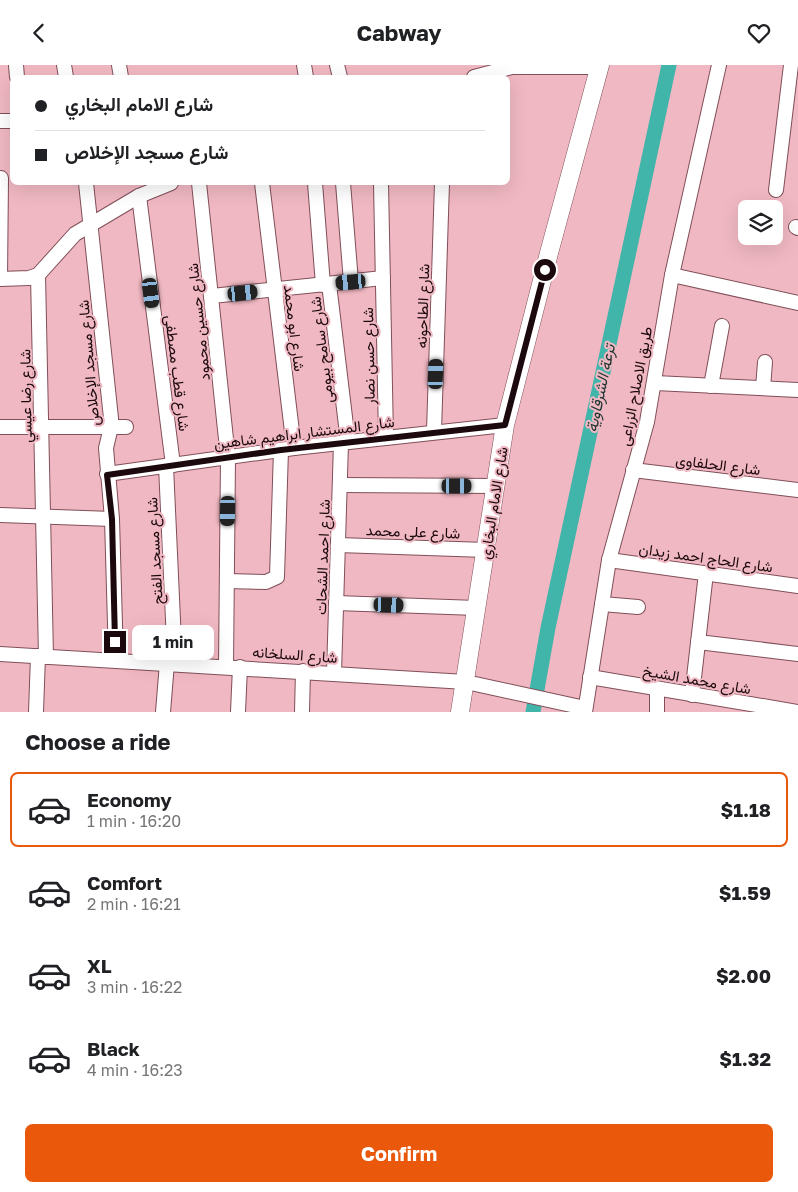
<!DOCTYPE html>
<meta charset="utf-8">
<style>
:root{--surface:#fff;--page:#f2f2f2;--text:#202124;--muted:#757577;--line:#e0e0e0;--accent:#ea580c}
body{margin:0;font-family:"Golos Text",Vazirmatn,sans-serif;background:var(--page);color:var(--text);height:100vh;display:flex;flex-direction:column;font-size:19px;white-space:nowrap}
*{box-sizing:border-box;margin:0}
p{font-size:16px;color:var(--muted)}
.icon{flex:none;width:28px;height:28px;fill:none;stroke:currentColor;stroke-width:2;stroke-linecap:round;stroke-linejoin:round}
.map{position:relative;height:647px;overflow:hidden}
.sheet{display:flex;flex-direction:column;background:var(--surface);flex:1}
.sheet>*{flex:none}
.hud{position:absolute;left:10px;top:10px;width:500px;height:110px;border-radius:8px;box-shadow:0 5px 20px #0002;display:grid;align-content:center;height:110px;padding:0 25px;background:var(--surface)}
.buttons{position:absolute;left:738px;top:135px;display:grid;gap:10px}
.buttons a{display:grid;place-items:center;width:45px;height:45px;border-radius:8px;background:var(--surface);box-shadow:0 5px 20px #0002;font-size:25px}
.end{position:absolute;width:22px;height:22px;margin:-11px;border:6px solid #1b090d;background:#fff;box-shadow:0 0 0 2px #fff}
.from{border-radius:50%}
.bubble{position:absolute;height:35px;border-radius:8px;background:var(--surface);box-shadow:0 5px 20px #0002;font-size:16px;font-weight:700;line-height:35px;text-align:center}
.car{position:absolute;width:15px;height:30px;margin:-15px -8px;border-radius:6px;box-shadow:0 0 4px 1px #0007;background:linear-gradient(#222 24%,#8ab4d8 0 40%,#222 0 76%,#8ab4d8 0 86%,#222 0)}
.hud b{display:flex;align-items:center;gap:18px;height:48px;font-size:19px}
.hud b+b{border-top:1px solid var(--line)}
.hud i{width:12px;height:12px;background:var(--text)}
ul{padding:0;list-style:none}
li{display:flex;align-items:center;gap:15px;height:75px;margin:0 10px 8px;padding:0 15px;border:2px solid transparent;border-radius:8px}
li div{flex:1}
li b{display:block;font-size:19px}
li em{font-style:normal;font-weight:700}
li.on{border-color:var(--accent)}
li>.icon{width:45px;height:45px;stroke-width:1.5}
h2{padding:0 25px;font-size:22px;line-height:60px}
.cta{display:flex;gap:10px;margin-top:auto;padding:10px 25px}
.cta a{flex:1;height:58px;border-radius:8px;background:var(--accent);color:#fff;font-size:20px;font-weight:700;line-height:58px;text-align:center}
header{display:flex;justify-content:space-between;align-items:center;height:65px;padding:0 25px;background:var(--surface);font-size:22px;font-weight:700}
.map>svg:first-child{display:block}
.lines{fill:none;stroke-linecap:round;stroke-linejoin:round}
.canal{stroke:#42b5ab;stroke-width:15}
.minor-casing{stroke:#804f59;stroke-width:16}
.tertiary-casing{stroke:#804f59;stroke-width:19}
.minor{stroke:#fff;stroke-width:14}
.tertiary{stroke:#fff;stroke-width:18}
.route{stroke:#1b090d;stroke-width:6}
.labels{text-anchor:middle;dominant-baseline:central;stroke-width:4;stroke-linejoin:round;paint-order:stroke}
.street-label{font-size:15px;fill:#1b090d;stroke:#f0b8c2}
.water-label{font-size:16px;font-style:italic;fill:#1d3633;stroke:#f0b8c2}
</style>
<header><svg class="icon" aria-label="back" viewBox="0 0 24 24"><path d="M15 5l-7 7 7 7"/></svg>Cabway<svg class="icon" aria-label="heart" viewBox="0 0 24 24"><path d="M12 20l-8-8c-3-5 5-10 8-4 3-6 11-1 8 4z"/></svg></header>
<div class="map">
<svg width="798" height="647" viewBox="0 0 798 647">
<rect width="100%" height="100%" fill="#f0b8c2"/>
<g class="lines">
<path class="canal" d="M 533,647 L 548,563 L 669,0"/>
<g class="minor-casing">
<g id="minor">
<path d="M 16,0 L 17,12"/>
<path d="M 64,0 L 66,12"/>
<path d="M 119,0 L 121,12"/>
<path d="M 304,0 L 306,12"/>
<path d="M 337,0 L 340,12"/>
<path d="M 474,12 L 512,2 L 600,2"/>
<path d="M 0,56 L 12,56"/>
<path d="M 86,118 L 111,353 L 111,362 L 106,383 L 112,454 L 116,595"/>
<path d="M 199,118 L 228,393 L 226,601"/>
<path d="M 262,118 L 294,383"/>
<path d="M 315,118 L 323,220"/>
<path d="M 343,118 L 351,217"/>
<path d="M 381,118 L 386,373"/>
<path d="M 776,125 L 791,0"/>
<path d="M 139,131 L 173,400"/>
<path d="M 796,162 L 798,163"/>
<path d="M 38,210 L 46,592"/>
<path d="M 672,210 L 798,238"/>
<path d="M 0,214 L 29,213 L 38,210 L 75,169 L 139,131 L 171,118"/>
<path d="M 0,214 L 1,113"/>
<path d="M 329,219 L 348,377"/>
<path d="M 212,231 L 383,213"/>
<path d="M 655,318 L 798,325"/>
<path d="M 711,321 L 722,261"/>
<path d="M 763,323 L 765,297"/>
<path d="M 0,362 L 126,362"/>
<path d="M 434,366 L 442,118"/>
<path d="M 166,401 L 175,599"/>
<path d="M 633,405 L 798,425"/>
<path d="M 107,409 L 294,383 L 505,360"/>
<path d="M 340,420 L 496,421"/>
<path d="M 0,450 L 112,454"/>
<path d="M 338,480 L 486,485"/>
<path d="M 609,495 L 798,521"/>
<path d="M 227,516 L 266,517 L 277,512 L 281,385"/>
<path d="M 336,538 L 477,543"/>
<path d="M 602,539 L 638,542"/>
<path d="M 698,577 L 798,589"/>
<path d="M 0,589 L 466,617 L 585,643"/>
<path d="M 334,608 L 341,378"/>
<path d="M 590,612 L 798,647"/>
<path d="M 657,624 L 657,647"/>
<path d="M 692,630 L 706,508"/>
<path d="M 36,647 L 38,591"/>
<path d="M 163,647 L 167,598"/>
<path d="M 238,647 L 240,602"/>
<path d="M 302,647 L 303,606"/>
<path d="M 585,647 L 609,495 L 647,357 L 672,210 L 719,0"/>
</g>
</g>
<g class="tertiary-casing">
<path id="tertiary" d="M 460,647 L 505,360 L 549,188 L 600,0"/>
</g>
<use href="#minor" class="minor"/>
<use href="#tertiary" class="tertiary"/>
</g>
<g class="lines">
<path class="route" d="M 115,577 L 112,454 L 107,410 L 281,385 L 505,360 L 545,205"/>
</g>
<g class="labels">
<g class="street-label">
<text transform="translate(422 241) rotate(-88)">شارع الطاحونه</text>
<text transform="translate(198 257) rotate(-96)">شارع حسين محمود</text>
<text transform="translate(295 263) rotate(83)">شارع ابو محمد</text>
<text transform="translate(321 285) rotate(-97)">شارع سامح بيومى</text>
<text transform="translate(368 291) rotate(-91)">شارع حسن نصار</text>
<text transform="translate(88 298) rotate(-95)">شارع مسجد الإخلاص</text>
<text transform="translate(178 308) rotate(83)">شارع قطب مصطفى</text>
<text transform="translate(635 321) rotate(-79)">طريق الاصلاح الزراعى</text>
<text transform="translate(25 331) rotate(-91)">شارع رضا عيسي</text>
<text transform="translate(304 367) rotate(-7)">شارع المستشار ابراهيم شاهين</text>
<text transform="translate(718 399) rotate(7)">شارع الحلفاوى</text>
<text transform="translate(493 438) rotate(-81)">شارع الامام البخاري</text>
<text transform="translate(413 466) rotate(2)">شارع على محمد</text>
<text transform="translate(154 486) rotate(-93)">شارع مسجد الفتح</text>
<text transform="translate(322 492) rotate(-88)">شارع احمد الشحات</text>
<text transform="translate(706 492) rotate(8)">شارع الحاج احمد زيدان</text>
<text transform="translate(295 589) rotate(4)">شارع السلخانه</text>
<text transform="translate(697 614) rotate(10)">شارع محمد الشيخ</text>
</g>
<g class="water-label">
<text transform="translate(600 323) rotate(-78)">ترعة الشرقاوية</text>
</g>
</g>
</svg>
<div class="buttons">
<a><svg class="icon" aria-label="layers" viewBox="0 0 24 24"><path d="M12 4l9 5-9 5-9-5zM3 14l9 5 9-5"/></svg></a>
</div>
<i class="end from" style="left:545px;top:205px"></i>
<i class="end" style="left:115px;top:577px"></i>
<div class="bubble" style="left:132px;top:560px;width:82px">1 min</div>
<i class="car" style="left:351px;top:217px;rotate:265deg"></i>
<i class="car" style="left:151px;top:228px;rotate:173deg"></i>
<i class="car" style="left:243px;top:228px;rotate:84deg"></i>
<i class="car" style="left:436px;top:309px;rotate:2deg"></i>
<i class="car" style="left:457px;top:421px;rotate:90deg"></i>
<i class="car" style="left:228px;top:446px;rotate:181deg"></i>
<i class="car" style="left:389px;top:540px;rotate:92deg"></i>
<div class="hud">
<b><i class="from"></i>شارع الامام البخاري</b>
<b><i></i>شارع مسجد الإخلاص</b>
</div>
</div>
<section class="sheet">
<h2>Choose a ride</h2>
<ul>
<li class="on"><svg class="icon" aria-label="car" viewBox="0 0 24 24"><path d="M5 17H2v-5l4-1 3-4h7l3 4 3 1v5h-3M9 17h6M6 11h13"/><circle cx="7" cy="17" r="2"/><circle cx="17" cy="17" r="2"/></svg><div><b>Economy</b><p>1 min · 16:20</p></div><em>$1.18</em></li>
<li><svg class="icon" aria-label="car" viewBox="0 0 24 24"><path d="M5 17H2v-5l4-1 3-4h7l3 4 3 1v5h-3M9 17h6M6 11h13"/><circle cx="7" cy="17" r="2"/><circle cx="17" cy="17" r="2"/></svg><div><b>Comfort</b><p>2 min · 16:21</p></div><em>$1.59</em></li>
<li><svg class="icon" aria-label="car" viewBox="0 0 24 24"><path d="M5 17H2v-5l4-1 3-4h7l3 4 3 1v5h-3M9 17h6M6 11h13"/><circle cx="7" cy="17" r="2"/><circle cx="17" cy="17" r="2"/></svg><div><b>XL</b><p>3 min · 16:22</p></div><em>$2.00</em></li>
<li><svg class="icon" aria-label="car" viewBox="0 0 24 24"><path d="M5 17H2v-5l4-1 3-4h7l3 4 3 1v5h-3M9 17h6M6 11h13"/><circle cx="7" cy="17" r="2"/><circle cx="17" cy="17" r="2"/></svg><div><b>Black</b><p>4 min · 16:23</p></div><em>$1.32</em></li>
</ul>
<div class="cta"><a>Confirm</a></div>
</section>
